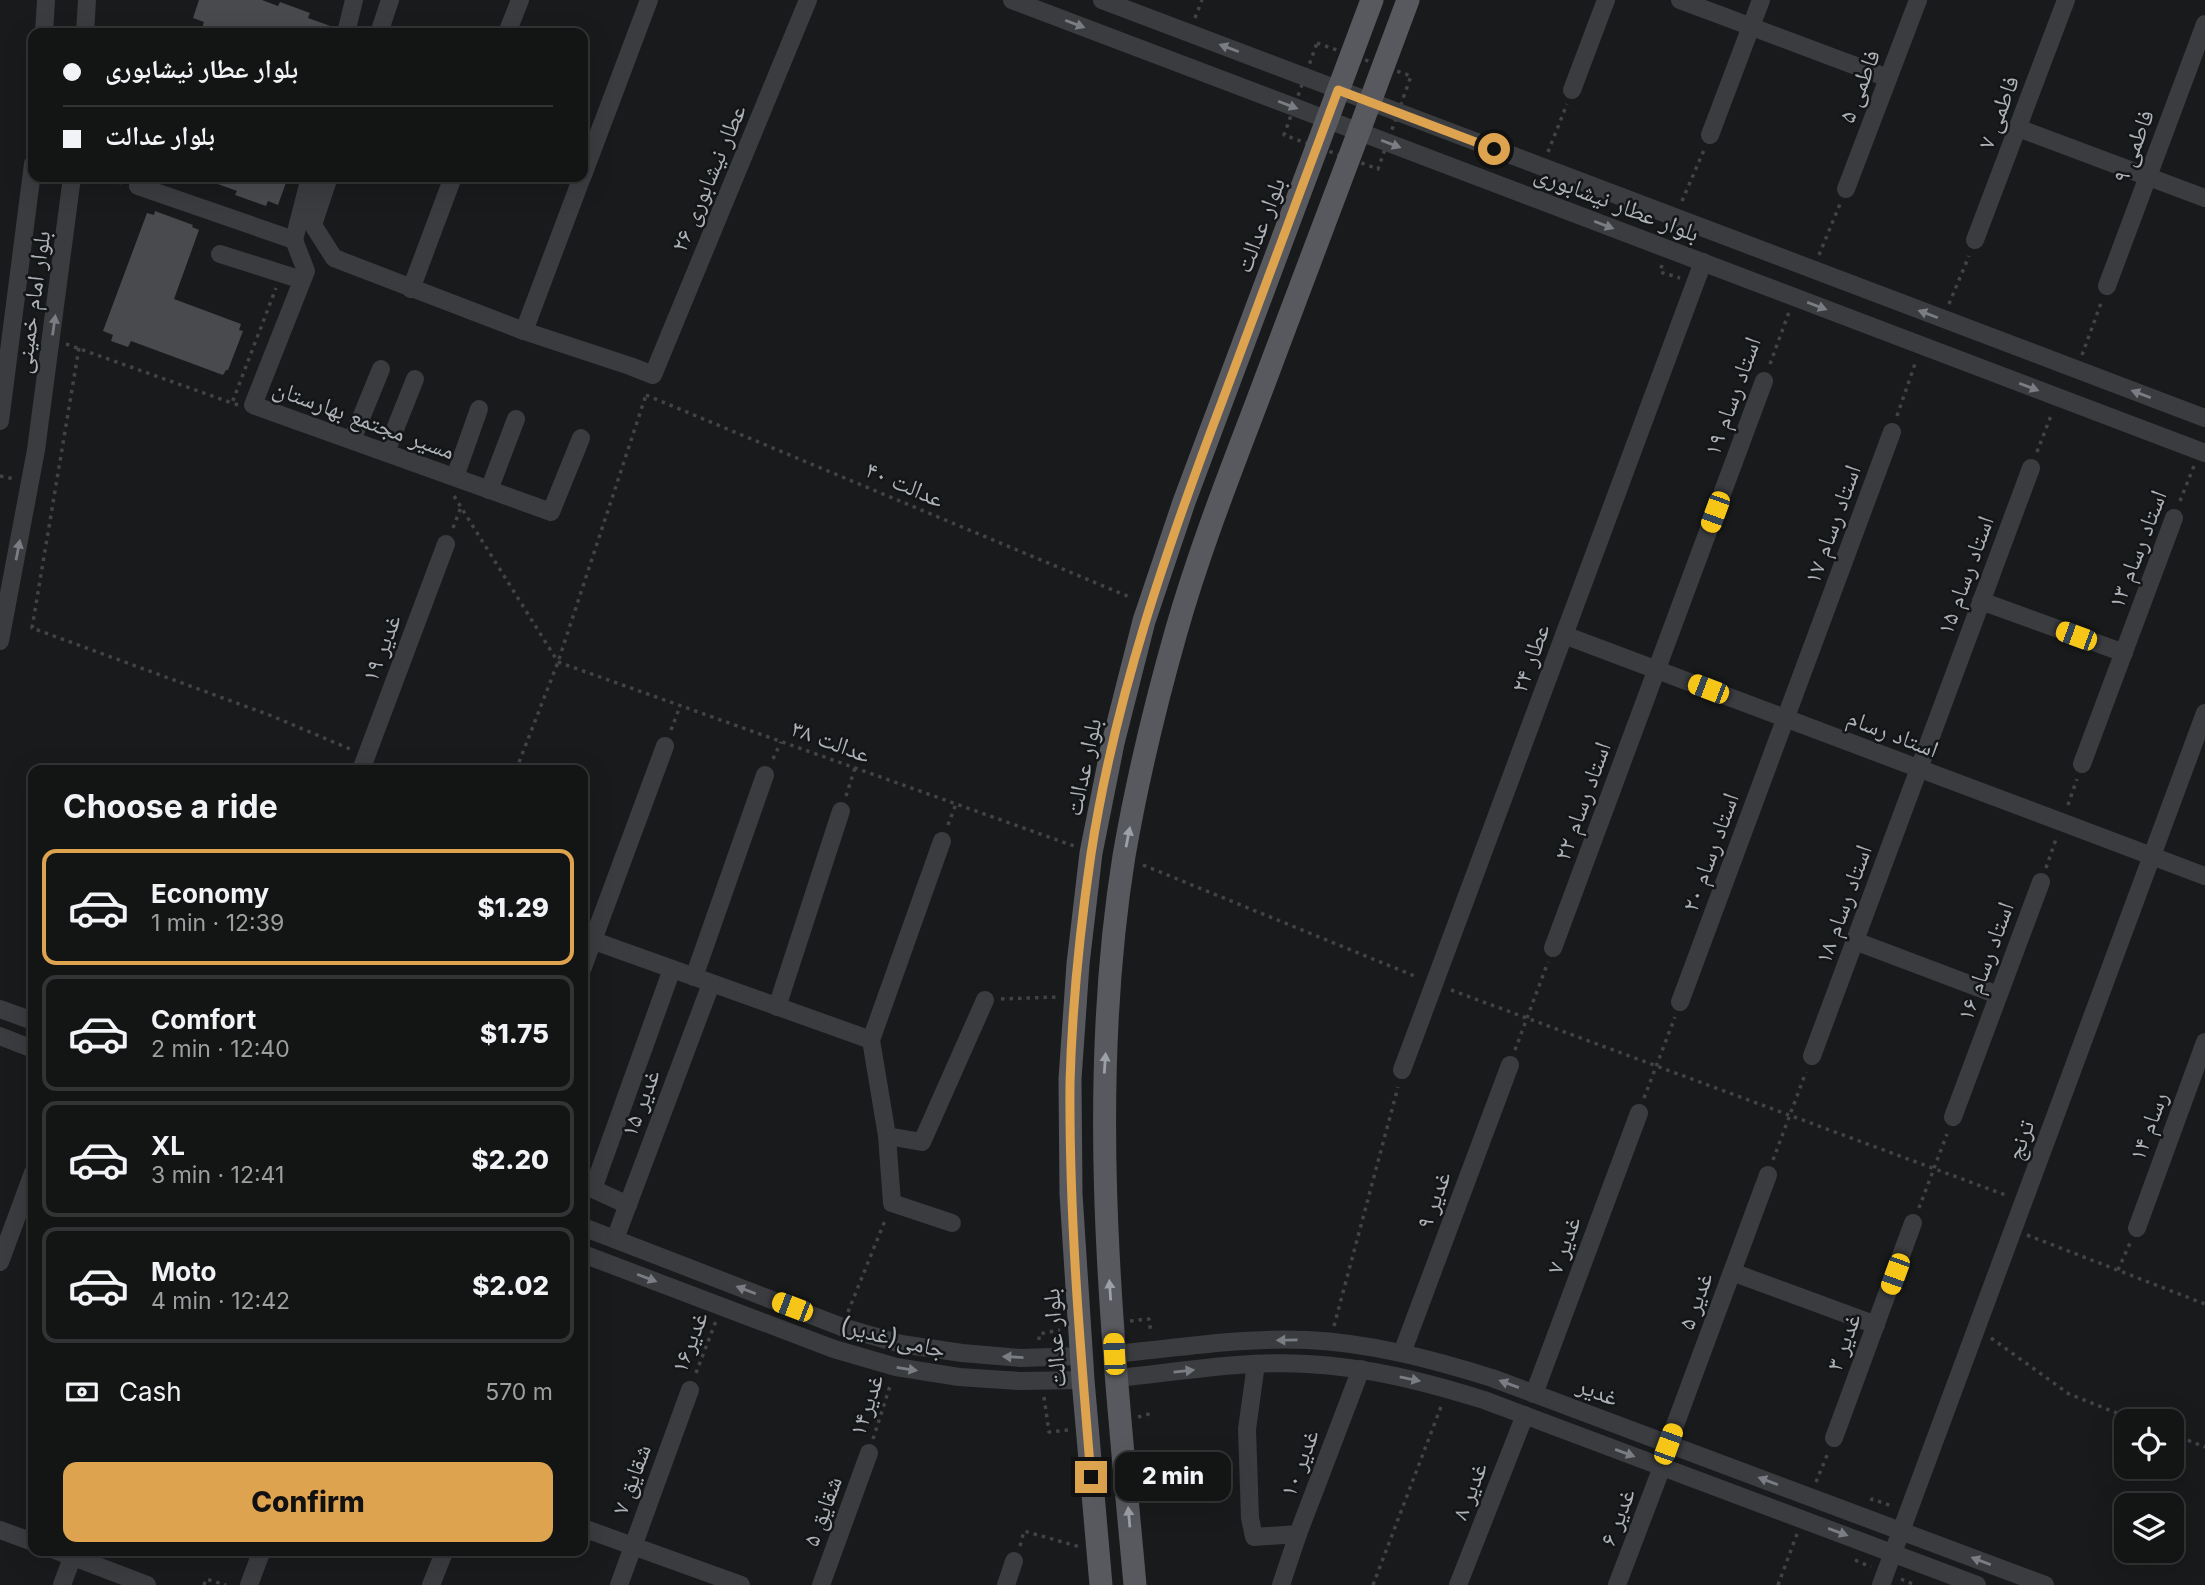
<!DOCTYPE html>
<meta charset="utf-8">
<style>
:root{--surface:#131414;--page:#202122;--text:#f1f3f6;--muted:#9d9ea0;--line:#323334;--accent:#dda34f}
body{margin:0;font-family:Inter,"Noto Naskh Arabic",sans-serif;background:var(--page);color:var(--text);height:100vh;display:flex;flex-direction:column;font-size:26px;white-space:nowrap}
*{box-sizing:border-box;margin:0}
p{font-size:23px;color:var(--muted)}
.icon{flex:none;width:38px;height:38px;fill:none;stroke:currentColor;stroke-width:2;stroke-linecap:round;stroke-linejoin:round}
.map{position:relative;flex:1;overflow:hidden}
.drawer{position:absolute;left:28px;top:765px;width:560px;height:791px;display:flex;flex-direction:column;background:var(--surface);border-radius:14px;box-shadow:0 7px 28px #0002,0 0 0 2px var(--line)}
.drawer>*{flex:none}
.guide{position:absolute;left:28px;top:28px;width:560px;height:154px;border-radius:14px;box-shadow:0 7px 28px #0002,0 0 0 2px var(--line);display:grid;align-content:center;height:154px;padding:0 35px;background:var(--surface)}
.controls{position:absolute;left:2114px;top:1409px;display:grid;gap:14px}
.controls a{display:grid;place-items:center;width:70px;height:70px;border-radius:14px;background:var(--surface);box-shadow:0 7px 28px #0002,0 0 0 2px var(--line);font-size:35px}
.end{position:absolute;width:32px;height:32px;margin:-16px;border:9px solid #dda34f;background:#111;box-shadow:0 0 0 4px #111}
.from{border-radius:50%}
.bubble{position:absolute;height:49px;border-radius:14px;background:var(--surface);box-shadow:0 7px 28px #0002,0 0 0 2px var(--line);font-size:23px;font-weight:800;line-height:49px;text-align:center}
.car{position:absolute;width:21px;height:42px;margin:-21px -10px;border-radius:9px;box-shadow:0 0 5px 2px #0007;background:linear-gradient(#f5c518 24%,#345 0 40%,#f5c518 0 76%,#345 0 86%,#f5c518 0)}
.guide b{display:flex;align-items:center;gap:24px;height:66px;font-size:26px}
.guide b+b{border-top:2px solid var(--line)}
.guide i{width:18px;height:18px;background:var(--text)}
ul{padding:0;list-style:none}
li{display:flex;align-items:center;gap:21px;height:116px;margin:0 14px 10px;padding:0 21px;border:4px solid var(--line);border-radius:14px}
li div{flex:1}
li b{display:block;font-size:26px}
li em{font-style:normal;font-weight:800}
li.active{border-color:var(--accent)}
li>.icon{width:63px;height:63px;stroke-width:1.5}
h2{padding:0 35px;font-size:32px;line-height:84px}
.pay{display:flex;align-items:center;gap:18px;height:77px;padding:0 35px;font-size:26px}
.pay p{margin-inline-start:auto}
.primary-button{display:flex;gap:14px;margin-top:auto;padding:14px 35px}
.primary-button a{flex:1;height:80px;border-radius:14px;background:var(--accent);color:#111;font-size:28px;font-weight:800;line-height:80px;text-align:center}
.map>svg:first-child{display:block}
.building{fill:#494a4d}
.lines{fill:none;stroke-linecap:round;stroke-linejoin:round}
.path{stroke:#414347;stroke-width:3.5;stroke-dasharray:3.5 5;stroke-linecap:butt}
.minor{stroke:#3b3c40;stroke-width:18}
.major{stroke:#57595e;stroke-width:23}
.oneway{fill:#7a7d83}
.oneway2{fill:#9ca0a7}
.route{stroke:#dda34f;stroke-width:9}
.labels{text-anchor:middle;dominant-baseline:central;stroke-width:5;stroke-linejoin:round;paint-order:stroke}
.street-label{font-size:24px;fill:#adb2b9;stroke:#141516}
</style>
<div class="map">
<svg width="2205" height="1585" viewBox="0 0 2205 1585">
<rect width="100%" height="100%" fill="#191a1b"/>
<g class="building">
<path d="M 199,0 L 262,0 L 278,6 L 280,2 L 310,13 L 308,18 L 336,28 L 335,33 L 216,33 L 202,28 L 204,22 L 193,18 Z"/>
<path d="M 204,177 L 288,177 L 278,205 L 268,201 L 266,206 L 235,195 L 237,191 L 204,179 Z"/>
<path d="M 155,211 L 193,225 L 192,227 L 199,230 L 174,299 L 241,324 L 239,330 L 243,331 L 228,370 L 226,370 L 223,375 L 131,341 L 128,347 L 111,341 L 113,335 L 103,331 L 147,213 L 154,215 Z"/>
</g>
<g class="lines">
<g class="path">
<path d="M 1195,18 L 1202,0"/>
<path d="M 1317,43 L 1411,76 L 1378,169 L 1284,135 Z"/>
<path d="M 1548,152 L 1567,104"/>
<path d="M 94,177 L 123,183"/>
<path d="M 1682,201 L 1704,150"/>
<path d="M 1819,255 L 1840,204"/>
<path d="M 1662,265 L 1660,272 L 1680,278"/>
<path d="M 1949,304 L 1969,256"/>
<path d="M 66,344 L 232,403"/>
<path d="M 79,348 L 32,628 L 272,716 L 350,749"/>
<path d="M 2082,355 L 2101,303"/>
<path d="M 1770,364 L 1789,312"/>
<path d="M 646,395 L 1132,598"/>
<path d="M 238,405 L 232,403 L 276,288"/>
<path d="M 1897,416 L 1916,361"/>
<path d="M 2037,452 L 2052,413"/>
<path d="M 0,476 L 15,479"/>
<path d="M 454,496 L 558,662"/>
<path d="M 2180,501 L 2194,466"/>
<path d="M 453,528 L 461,507"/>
<path d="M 558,662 L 1074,846"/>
<path d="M 671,730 L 680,706"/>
<path d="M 773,759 L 781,742"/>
<path d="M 516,770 L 558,662 L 646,395"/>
<path d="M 846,796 L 855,768"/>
<path d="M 2068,805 L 2077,779"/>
<path d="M 948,825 L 956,804"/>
<path d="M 1143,865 L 1417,977"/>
<path d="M 2046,868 L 2056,839"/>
<path d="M 1451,990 L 2008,1196"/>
<path d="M 1001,999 L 1056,997"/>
<path d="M 1515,1050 L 1548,962"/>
<path d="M 1644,1098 L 1675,1017"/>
<path d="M 1773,1160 L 1806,1072"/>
<path d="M 1919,1208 L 1947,1134"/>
<path d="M 2027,1235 L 2205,1304"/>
<path d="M 2118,1270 L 2130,1243"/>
<path d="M 848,1312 L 886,1218"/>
<path d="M 1130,1321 L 1149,1319 L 1151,1334"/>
<path d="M 1334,1326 L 1398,1087"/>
<path d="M 1991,1338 L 2069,1394 L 2137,1421"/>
<path d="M 1039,1340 L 1039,1334 L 1060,1330"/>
<path d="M 696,1373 L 716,1321"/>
<path d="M 1044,1397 L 1049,1432 L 1068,1430"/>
<path d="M 1138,1417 L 1153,1413"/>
<path d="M 2172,1434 L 2205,1447"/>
<path d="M 873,1439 L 891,1383"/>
<path d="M 1816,1482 L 1828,1453"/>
<path d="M 1871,1501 L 1872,1499 L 1892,1506"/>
<path d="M 1020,1546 L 1024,1531 L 1080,1547"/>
<path d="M 1855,1560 L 1871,1567"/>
<path d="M 1901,1579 L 1915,1585"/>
<path d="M 204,1585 L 206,1579 L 226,1585"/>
<path d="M 1373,1585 L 1442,1404"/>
<path d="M 1778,1585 L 1797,1534"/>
</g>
<g class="minor">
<path d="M 1012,0 L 2205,453"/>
<path d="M 1102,0 L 2205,418"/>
<path d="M 1680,0 L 1888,78"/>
<path d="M 44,33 L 46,0"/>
<path d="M 85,33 L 87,0"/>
<path d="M 346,33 L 354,0"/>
<path d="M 379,33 L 390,0"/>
<path d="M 507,33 L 520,0"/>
<path d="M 1572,90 L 1606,0"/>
<path d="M 2018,128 L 2205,198"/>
<path d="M 1710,135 L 1761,0"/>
<path d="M 583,175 L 649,0"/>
<path d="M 329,177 L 313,225 L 334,258 L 524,331 L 630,366 L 653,375 L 808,0"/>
<path d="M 138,186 L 294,240"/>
<path d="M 1846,189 L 1918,0"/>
<path d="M 294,240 L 306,271 L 253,405 L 551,512 L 581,438"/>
<path d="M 294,240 L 310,177"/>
<path d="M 1975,240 L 2066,0"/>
<path d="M 220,254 L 302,280"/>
<path d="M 2107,286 L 2205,24"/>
<path d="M 411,289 L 453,177"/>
<path d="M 524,331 L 582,177"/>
<path d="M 0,421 L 33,164"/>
<path d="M 352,440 L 381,369"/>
<path d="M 386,452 L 415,379"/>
<path d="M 455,477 L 479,409"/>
<path d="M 489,490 L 516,419"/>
<path d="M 1981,601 L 2124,653"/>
<path d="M 1564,635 L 2205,876"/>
<path d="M 0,641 L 36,450 L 72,177"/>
<path d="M 2082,764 L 2174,518"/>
<path d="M 361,770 L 446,544"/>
<path d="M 583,937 L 871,1040 L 942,841"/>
<path d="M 1855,941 L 1998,995"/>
<path d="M 1553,948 L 1764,381"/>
<path d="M 583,967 L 665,746"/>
<path d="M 694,977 L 765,775"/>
<path d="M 1680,1002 L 1892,432"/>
<path d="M 777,1007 L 841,811"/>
<path d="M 0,1009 L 33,1021"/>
<path d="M 0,1036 L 33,1049"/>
<path d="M 871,1040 L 887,1136 L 892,1203 L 952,1223"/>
<path d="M 1812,1056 L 2031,468"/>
<path d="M 1402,1070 L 1703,262"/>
<path d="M 1953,1117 L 2041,882"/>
<path d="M 887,1136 L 922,1142 L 985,1000"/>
<path d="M 628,1205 L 593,1189 L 672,969"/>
<path d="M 583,1227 L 842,1327 L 901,1344 L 962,1353 L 1021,1358 L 1081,1356"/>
<path d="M 2137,1228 L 2205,1042"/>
<path d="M 615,1239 L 711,984"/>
<path d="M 583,1254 L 834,1349 L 896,1367 L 959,1377 L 1020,1381 L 1083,1380"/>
<path d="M 0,1262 L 33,1173"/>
<path d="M 1732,1272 L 1876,1325"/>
<path d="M 1402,1353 L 1510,1065"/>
<path d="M 1114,1354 C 1178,1348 1243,1337 1307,1340 C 1371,1343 1431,1359 1492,1378 L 2045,1585"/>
<path d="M 1256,1364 L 1247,1429 L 1250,1518 L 1254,1537 L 1298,1534 L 1361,1369"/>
<path d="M 1116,1378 C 1179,1372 1244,1360 1307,1364 C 1368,1367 1426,1382 1484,1400 L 1977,1585"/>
<path d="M 1534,1394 L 1639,1113"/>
<path d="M 1834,1438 L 1913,1223"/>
<path d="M 1668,1444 L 1768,1175"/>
<path d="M 583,1528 L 741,1585"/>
<path d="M 0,1530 L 33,1542"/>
<path d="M 55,1550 L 147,1585"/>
<path d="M 62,1585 L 75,1550"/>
<path d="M 249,1585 L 262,1550"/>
<path d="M 431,1585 L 445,1550"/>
<path d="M 619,1585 L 690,1390"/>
<path d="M 821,1585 L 869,1453"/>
<path d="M 1006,1585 L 1014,1561"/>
<path d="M 1281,1585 L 1298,1534"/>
<path d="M 1458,1585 L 1525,1415"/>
<path d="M 1617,1585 L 1662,1467"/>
<path d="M 1881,1585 L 2205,713"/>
</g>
<g class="major">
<path d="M 1101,1585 L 1083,1380 L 1071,1194 L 1070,1079 L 1078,964 L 1091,853 L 1113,743 L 1144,621 L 1184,502 L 1372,0"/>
<path d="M 1135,1585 C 1113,1343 1085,1098 1124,856 C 1137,781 1155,706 1176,632 C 1202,540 1239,451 1272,362 C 1318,241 1363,121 1408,0"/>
</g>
</g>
<defs><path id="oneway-solid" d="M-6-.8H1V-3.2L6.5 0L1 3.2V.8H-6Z" transform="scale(1.75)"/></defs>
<g class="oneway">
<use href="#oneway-solid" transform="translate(1075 24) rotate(21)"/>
<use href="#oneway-solid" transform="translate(1229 48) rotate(-159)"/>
<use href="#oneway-solid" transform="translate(1288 105) rotate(21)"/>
<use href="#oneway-solid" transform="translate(1391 144) rotate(21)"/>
<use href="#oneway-solid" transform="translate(1604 225) rotate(21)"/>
<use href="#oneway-solid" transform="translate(1817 306) rotate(21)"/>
<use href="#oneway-solid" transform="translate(1928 314) rotate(-159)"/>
<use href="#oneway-solid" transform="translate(54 325) rotate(-82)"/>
<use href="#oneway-solid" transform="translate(2029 387) rotate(21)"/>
<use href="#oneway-solid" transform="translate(2141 394) rotate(-159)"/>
<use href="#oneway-solid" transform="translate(18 550) rotate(-79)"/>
<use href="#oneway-solid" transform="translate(647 1278) rotate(21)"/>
<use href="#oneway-solid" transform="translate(746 1290) rotate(-159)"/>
<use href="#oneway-solid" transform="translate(1287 1340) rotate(179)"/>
<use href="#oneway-solid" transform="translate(1013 1357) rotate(-177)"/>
<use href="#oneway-solid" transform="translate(907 1369) rotate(9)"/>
<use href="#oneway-solid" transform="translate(1184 1371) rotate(-6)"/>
<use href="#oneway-solid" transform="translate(1410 1379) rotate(11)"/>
<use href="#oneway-solid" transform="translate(1509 1384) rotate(-160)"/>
<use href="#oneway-solid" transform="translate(1625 1453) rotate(20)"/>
<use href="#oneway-solid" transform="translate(1768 1481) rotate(-159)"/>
<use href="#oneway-solid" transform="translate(1838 1532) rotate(20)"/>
<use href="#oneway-solid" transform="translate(1981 1561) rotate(-159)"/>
</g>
<g class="oneway2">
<use href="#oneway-solid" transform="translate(1128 837) rotate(-79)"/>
<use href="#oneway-solid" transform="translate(1105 1063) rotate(-86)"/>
<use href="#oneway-solid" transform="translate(1110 1290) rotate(-94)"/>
<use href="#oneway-solid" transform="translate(1129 1517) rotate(-95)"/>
</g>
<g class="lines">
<path class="route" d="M 1091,1477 C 1080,1346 1069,1215 1070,1083 C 1072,1007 1080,929 1091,854 C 1115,697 1167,547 1223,399 C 1261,296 1300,193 1338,90 L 1494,149"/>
</g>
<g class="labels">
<g class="street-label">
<text transform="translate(1859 86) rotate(-69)">فاطمی ۵</text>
<text transform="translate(1998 112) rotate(-69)">فاطمی ۷</text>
<text transform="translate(2133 146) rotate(-69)">فاطمی ۹</text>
<text transform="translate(708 178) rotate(-67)">عطار نیشابوری ۲۶</text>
<text transform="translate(1617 203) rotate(21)">بلوار عطار نیشابوری</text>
<text transform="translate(1260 225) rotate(-69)">بلوار عدالت</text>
<text transform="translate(32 302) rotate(-82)">بلوار امام خمینی</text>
<text transform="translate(1732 396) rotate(-70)">استاد رسام ۱۹</text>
<text transform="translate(364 419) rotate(20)">مسیر مجتمع بهارستان</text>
<text transform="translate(905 484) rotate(23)">عدالت ۴۰</text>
<text transform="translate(1832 524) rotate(-70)">استاد رسام ۱۷</text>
<text transform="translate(2137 549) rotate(-69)">استاد رسام ۱۳</text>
<text transform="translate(1965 575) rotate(-70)">استاد رسام ۱۵</text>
<text transform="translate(381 648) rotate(-69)">غدیر ۱۹</text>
<text transform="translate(1530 658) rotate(-70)">عطار ۲۴</text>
<text transform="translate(1893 733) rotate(21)">استاد رسام</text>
<text transform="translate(831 741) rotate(20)">عدالت ۳۸</text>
<text transform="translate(1083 767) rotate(-78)">بلوار عدالت</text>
<text transform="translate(1582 801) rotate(-70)">استاد رسام ۲۲</text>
<text transform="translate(1710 852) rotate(-70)">استاد رسام ۲۰</text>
<text transform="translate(1843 904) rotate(-70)">استاد رسام ۱۸</text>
<text transform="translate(1985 961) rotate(-70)">استاد رسام ۱۶</text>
<text transform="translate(640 1103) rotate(-69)">غدیر ۱۵</text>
<text transform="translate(2148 1126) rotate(-70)">رسام ۱۴</text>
<text transform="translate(2020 1140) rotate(-70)">ترنج</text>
<text transform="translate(1433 1200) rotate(-70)">غدیر ۹</text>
<text transform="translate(1563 1245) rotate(-70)">غدیر ۷</text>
<text transform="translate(1695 1301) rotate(-70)">غدیر ۵</text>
<text transform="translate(893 1337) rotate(14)">جامی(غدیر)</text>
<text transform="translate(1054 1338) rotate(-94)">بلوار عدالت</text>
<text transform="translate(689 1342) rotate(-69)">غدیر۱۶</text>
<text transform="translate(1843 1342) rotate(-70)">غدیر ۳</text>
<text transform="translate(1598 1391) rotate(21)">غدیر</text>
<text transform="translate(866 1405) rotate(-72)">غدیر۱۴</text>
<text transform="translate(1299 1463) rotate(-69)">غدیر ۱۰</text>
<text transform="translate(631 1479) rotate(-70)">شقایق ۷</text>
<text transform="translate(1469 1491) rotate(-69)">غدیر ۸</text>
<text transform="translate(822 1511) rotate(-70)">شقایق ۵</text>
<text transform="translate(1617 1517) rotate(-69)">غدیر ۶</text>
</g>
</g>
</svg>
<div class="controls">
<a><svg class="icon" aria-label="locate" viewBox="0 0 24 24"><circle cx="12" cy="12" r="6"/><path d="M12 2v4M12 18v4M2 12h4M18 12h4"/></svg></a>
<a><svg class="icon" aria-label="layers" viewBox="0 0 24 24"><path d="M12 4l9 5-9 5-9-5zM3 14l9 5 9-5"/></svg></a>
</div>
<i class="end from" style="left:1494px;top:149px"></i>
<i class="end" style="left:1091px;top:1477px"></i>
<div class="bubble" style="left:1115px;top:1452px;width:116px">2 min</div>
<i class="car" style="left:1715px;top:512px;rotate:200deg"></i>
<i class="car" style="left:2076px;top:636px;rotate:290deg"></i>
<i class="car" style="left:1708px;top:689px;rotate:291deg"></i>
<i class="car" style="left:1895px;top:1274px;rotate:200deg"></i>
<i class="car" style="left:792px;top:1307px;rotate:291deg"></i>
<i class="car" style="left:1114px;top:1354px;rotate:357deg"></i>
<i class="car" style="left:1668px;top:1444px;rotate:20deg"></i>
<div class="guide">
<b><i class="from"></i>بلوار عطار نیشابوری</b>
<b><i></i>بلوار عدالت</b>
</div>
<section class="drawer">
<h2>Choose a ride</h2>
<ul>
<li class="active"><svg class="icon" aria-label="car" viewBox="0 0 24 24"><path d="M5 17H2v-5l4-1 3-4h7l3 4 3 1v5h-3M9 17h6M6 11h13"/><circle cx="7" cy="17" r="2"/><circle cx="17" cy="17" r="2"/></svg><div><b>Economy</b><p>1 min · 12:39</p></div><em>$1.29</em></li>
<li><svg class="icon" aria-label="car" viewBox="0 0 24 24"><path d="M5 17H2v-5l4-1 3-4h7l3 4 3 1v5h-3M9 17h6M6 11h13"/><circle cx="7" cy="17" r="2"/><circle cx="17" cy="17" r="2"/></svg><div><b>Comfort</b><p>2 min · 12:40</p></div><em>$1.75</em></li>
<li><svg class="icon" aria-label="car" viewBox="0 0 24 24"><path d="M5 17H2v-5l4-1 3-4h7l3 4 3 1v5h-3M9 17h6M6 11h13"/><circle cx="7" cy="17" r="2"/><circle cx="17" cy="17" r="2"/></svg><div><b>XL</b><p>3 min · 12:41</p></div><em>$2.20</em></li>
<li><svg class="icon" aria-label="car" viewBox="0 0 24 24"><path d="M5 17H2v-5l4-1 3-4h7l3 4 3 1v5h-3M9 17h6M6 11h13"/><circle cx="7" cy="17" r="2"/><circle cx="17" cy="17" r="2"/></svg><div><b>Moto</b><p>4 min · 12:42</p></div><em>$2.02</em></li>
</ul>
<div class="pay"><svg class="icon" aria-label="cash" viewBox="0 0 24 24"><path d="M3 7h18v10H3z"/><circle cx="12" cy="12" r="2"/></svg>Cash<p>570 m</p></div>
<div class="primary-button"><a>Confirm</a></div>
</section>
</div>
